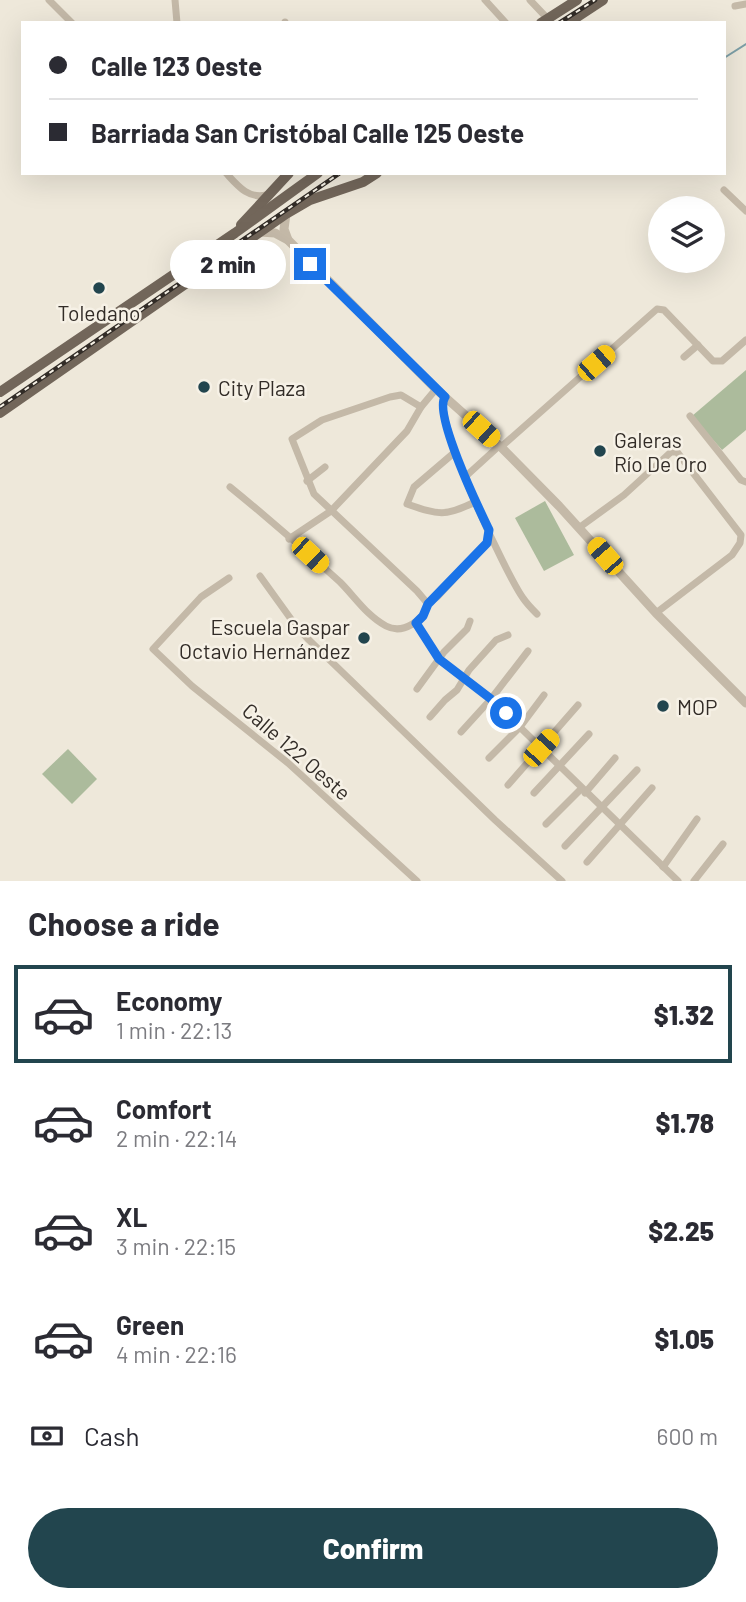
<!DOCTYPE html>
<meta charset="utf-8">
<style>
:root{--surface:#fff;--page:#f2f2f3;--text:#2b2b33;--muted:#7c7c81;--line:#e1e1e2;--accent:#22454e}
body{margin:0;font-family:Barlow,sans-serif;background:var(--page);color:var(--text);height:100vh;display:flex;flex-direction:column;font-size:26px;white-space:nowrap}
*{box-sizing:border-box;margin:0}
p{font-size:23px;color:var(--muted)}
.icon{flex:none;width:38px;height:38px;fill:none;stroke:currentColor;stroke-width:2;stroke-linecap:round;stroke-linejoin:round}
.map{position:relative;height:881px;overflow:hidden}
.side{display:flex;flex-direction:column;background:var(--surface);flex:1}
.side>*{flex:none}
.guide{position:absolute;left:21px;top:21px;width:705px;height:154px;border-radius:0px;box-shadow:0 7px 28px #0002;display:grid;align-content:center;height:154px;padding:0 28px;background:var(--surface)}
.buttons{position:absolute;left:648px;top:196px;display:grid;gap:14px}
.buttons a{display:grid;place-items:center;width:77px;height:77px;border-radius:50%;background:var(--surface);box-shadow:0 7px 28px #0002;font-size:35px}
.end{position:absolute;width:32px;height:32px;margin:-16px;border:9px solid #1a73e8;background:#fff;box-shadow:0 0 0 4px #fff}
.from{border-radius:50%}
.bubble{position:absolute;height:49px;border-radius:24px;background:var(--surface);box-shadow:0 7px 28px #0002;font-size:23px;font-weight:800;line-height:49px;text-align:center}
.car{position:absolute;width:21px;height:42px;margin:-21px -10px;border-radius:9px;box-shadow:0 0 5px 2px #0007;background:linear-gradient(#f5c518 24%,#345 0 40%,#f5c518 0 76%,#345 0 86%,#f5c518 0)}
.guide b{display:flex;align-items:center;gap:24px;height:66px;font-size:26px}
.guide b+b{border-top:2px solid var(--line)}
.guide i{width:18px;height:18px;background:var(--text)}
ul{padding:0;list-style:none}
li{display:flex;align-items:center;gap:21px;height:98px;margin:0 14px 10px;padding:0 14px;border:4px solid transparent;border-radius:0px}
li div{flex:1}
li b{display:block;font-size:26px}
li em{font-style:normal;font-weight:800}
li.active{border-color:var(--accent)}
li>.icon{width:63px;height:63px;stroke-width:1.5}
h2{padding:0 28px;font-size:32px;line-height:84px}
.pay{display:flex;align-items:center;gap:18px;height:77px;padding:0 28px;font-size:26px}
.pay p{margin-inline-start:auto}
.primary-button{display:flex;gap:14px;margin-top:auto;padding:14px 28px}
.primary-button a{flex:1;height:80px;border-radius:42px;background:var(--accent);color:#fff;font-size:28px;font-weight:800;line-height:80px;text-align:center}
.map>svg:first-child{display:block}
.green{fill:#acbb9c}
.lines{fill:none;stroke-linecap:round;stroke-linejoin:round}
.stream{stroke:#7d9fa7;stroke-width:2}
.minor{stroke:#c4b9a8;stroke-width:7}
.tertiary{stroke:#c4b9a8;stroke-width:9}
.primary{stroke:#72665a;stroke-width:10}
.rail-casing{stroke:#322c27;stroke-width:4.5}
.rail{stroke:#f6f1e6;stroke-width:2;stroke-dasharray:5;stroke-linecap:butt}
.route{stroke:#1a73e8;stroke-width:9}
.poi-dot{fill:#22454e;stroke:#f6f1e6;stroke-width:2.5}
.labels{text-anchor:middle;dominant-baseline:central;stroke-width:5;stroke-linejoin:round;paint-order:stroke}
.poi-label{font-size:21px;fill:#322c27;stroke:#f6f1e6;text-anchor:start}
.street-label{font-size:21px;fill:#322c27;stroke:#f6f1e6}
</style>
<div class="map">
<svg width="746" height="881" viewBox="0 0 746 881">
<rect width="100%" height="100%" fill="#eee8da"/>
<g class="green">
<path d="M 746,370 L 746,430 L 722,450 L 692,416 Z"/>
<path d="M 545,501 L 574,555 L 544,571 L 515,518 Z"/>
<path d="M 68,749 L 97,779 L 72,804 L 42,774 Z"/>
</g>
<g class="lines">
<path class="stream" d="M 724,58 L 746,44"/>
<g class="minor">
<path d="M 49,0 L 72,23"/>
<path d="M 175,0 L 177,23"/>
<path d="M 485,0 L 506,23"/>
<path d="M 530,0 L 547,18"/>
<path d="M 735,6 L 746,4"/>
<path d="M 285,22 L 285,23"/>
<path d="M 226,173 C 238,186 248,199 266,195"/>
<path d="M 724,190 L 746,211"/>
<path d="M 684,357 L 698,345"/>
<path d="M 445,397 C 431,416 506,574 523,598 C 527,604 532,609 537,614"/>
<path d="M 421,407 L 401,395 L 390,397 L 322,420 L 292,439 L 314,494 L 417,591 L 428,604"/>
<path d="M 690,416 L 741,480 L 746,482"/>
<path d="M 501,447 L 657,309 L 664,310 L 713,361 L 722,361 L 746,340"/>
<path d="M 455,452 L 414,487 L 407,504 C 439,515 445,517 475,502"/>
<path d="M 465,477 L 499,446"/>
<path d="M 307,481 L 325,467"/>
<path d="M 230,487 C 268,518 304,549 340,582 C 355,597 367,616 386,626 C 403,635 424,620 428,604"/>
<path d="M 580,527 L 624,495 L 671,452 L 677,452 L 741,535 L 740,543 L 732,555 L 656,613"/>
<path d="M 289,539 L 331,511 L 407,431 L 421,407 L 436,389"/>
<path d="M 260,576 L 296,626 L 309,640 L 495,820 L 562,881"/>
<path d="M 229,578 L 201,597 L 153,649 L 192,686 L 288,763 L 417,881"/>
<path d="M 428,604 L 437,597 L 487,543 L 489,531"/>
<path d="M 416,623 L 439,659 L 491,699 L 678,881"/>
<path d="M 417,689 L 444,652 L 467,629 L 470,621"/>
<path d="M 430,717 L 445,700 L 457,690 L 469,670 L 496,640 L 508,635"/>
<path d="M 461,732 L 491,699 L 528,651"/>
<path d="M 489,758 L 520,727 L 544,695"/>
<path d="M 508,785 L 578,705"/>
<path d="M 534,793 L 589,734"/>
<path d="M 585,793 L 615,758"/>
<path d="M 546,824 L 581,789"/>
<path d="M 565,846 L 637,770"/>
<path d="M 587,862 L 652,788"/>
<path d="M 663,867 L 697,819"/>
<path d="M 694,881 L 723,844"/>
</g>
<g class="tertiary">
<path d="M 286,214 L 284,229 L 288,240"/>
<path d="M 260,232 L 275,233 L 288,240 L 436,389 L 501,447 L 559,506 L 656,613 L 746,703"/>
</g>
<g class="primary">
<path d="M 541,23 L 577,0"/>
<path d="M 568,23 L 603,0"/>
<path d="M 241,225 L 289,173"/>
<path d="M 0,392 L 235,233 L 318,173"/>
<path d="M 0,413 L 286,214 L 310,200 L 363,182 L 377,173"/>
</g>
<g class="rail-casing">
<g id="rail">
<path d="M 559,23 L 595,0"/>
<path d="M 0,407 L 340,173"/>
</g>
</g>
<use href="#rail" class="rail"/>
</g>
<g class="lines">
<path class="route" d="M 310,264 L 445,397 C 433,414 479,509 489,530 L 487,543 L 428,604 L 423,616 L 416,623 L 439,659 L 491,699 L 506,713"/>
</g>
<g class="poi-dot">
<circle cx="99" cy="288" r="7"/>
<circle cx="204" cy="387" r="7"/>
<circle cx="600" cy="451" r="7"/>
<circle cx="364" cy="638" r="7"/>
<circle cx="663" cy="706" r="7"/>
</g>
<g class="labels">
<g class="poi-label">
<text x="99" y="312" text-anchor="middle">Toledano</text>
<text x="218" y="387">City Plaza</text>
<text x="614" y="439">Galeras<tspan x="614" dy="24">Río De Oro</tspan></text>
<text x="350" y="626" text-anchor="end">Escuela Gaspar<tspan x="350" dy="24">Octavio Hernández</tspan></text>
<text x="677" y="706">MOP</text>
</g>
<g class="street-label">
<text transform="translate(297 751) rotate(41)">Calle 122 Oeste</text>
</g>
</g>
</svg>
<div class="buttons">
<a><svg class="icon" aria-label="layers" viewBox="0 0 24 24"><path d="M12 4l9 5-9 5-9-5zM3 14l9 5 9-5"/></svg></a>
</div>
<i class="end from" style="left:506px;top:713px"></i>
<i class="end" style="left:310px;top:264px"></i>
<div class="bubble" style="left:170px;top:240px;width:116px">2 min</div>
<i class="car" style="left:596px;top:363px;rotate:49deg"></i>
<i class="car" style="left:481px;top:429px;rotate:132deg"></i>
<i class="car" style="left:310px;top:555px;rotate:133deg"></i>
<i class="car" style="left:605px;top:556px;rotate:319deg"></i>
<i class="car" style="left:541px;top:748px;rotate:42deg"></i>
<div class="guide">
<b><i class="from"></i>Calle 123 Oeste</b>
<b><i></i>Barriada San Cristóbal Calle 125 Oeste</b>
</div>
</div>
<section class="side">
<h2>Choose a ride</h2>
<ul>
<li class="active"><svg class="icon" aria-label="car" viewBox="0 0 24 24"><path d="M5 17H2v-5l4-1 3-4h7l3 4 3 1v5h-3M9 17h6M6 11h13"/><circle cx="7" cy="17" r="2"/><circle cx="17" cy="17" r="2"/></svg><div><b>Economy</b><p>1 min · 22:13</p></div><em>$1.32</em></li>
<li><svg class="icon" aria-label="car" viewBox="0 0 24 24"><path d="M5 17H2v-5l4-1 3-4h7l3 4 3 1v5h-3M9 17h6M6 11h13"/><circle cx="7" cy="17" r="2"/><circle cx="17" cy="17" r="2"/></svg><div><b>Comfort</b><p>2 min · 22:14</p></div><em>$1.78</em></li>
<li><svg class="icon" aria-label="car" viewBox="0 0 24 24"><path d="M5 17H2v-5l4-1 3-4h7l3 4 3 1v5h-3M9 17h6M6 11h13"/><circle cx="7" cy="17" r="2"/><circle cx="17" cy="17" r="2"/></svg><div><b>XL</b><p>3 min · 22:15</p></div><em>$2.25</em></li>
<li><svg class="icon" aria-label="car" viewBox="0 0 24 24"><path d="M5 17H2v-5l4-1 3-4h7l3 4 3 1v5h-3M9 17h6M6 11h13"/><circle cx="7" cy="17" r="2"/><circle cx="17" cy="17" r="2"/></svg><div><b>Green</b><p>4 min · 22:16</p></div><em>$1.05</em></li>
</ul>
<div class="pay"><svg class="icon" aria-label="cash" viewBox="0 0 24 24"><path d="M3 7h18v10H3z"/><circle cx="12" cy="12" r="2"/></svg>Cash<p>600 m</p></div>
<div class="primary-button"><a>Confirm</a></div>
</section>
